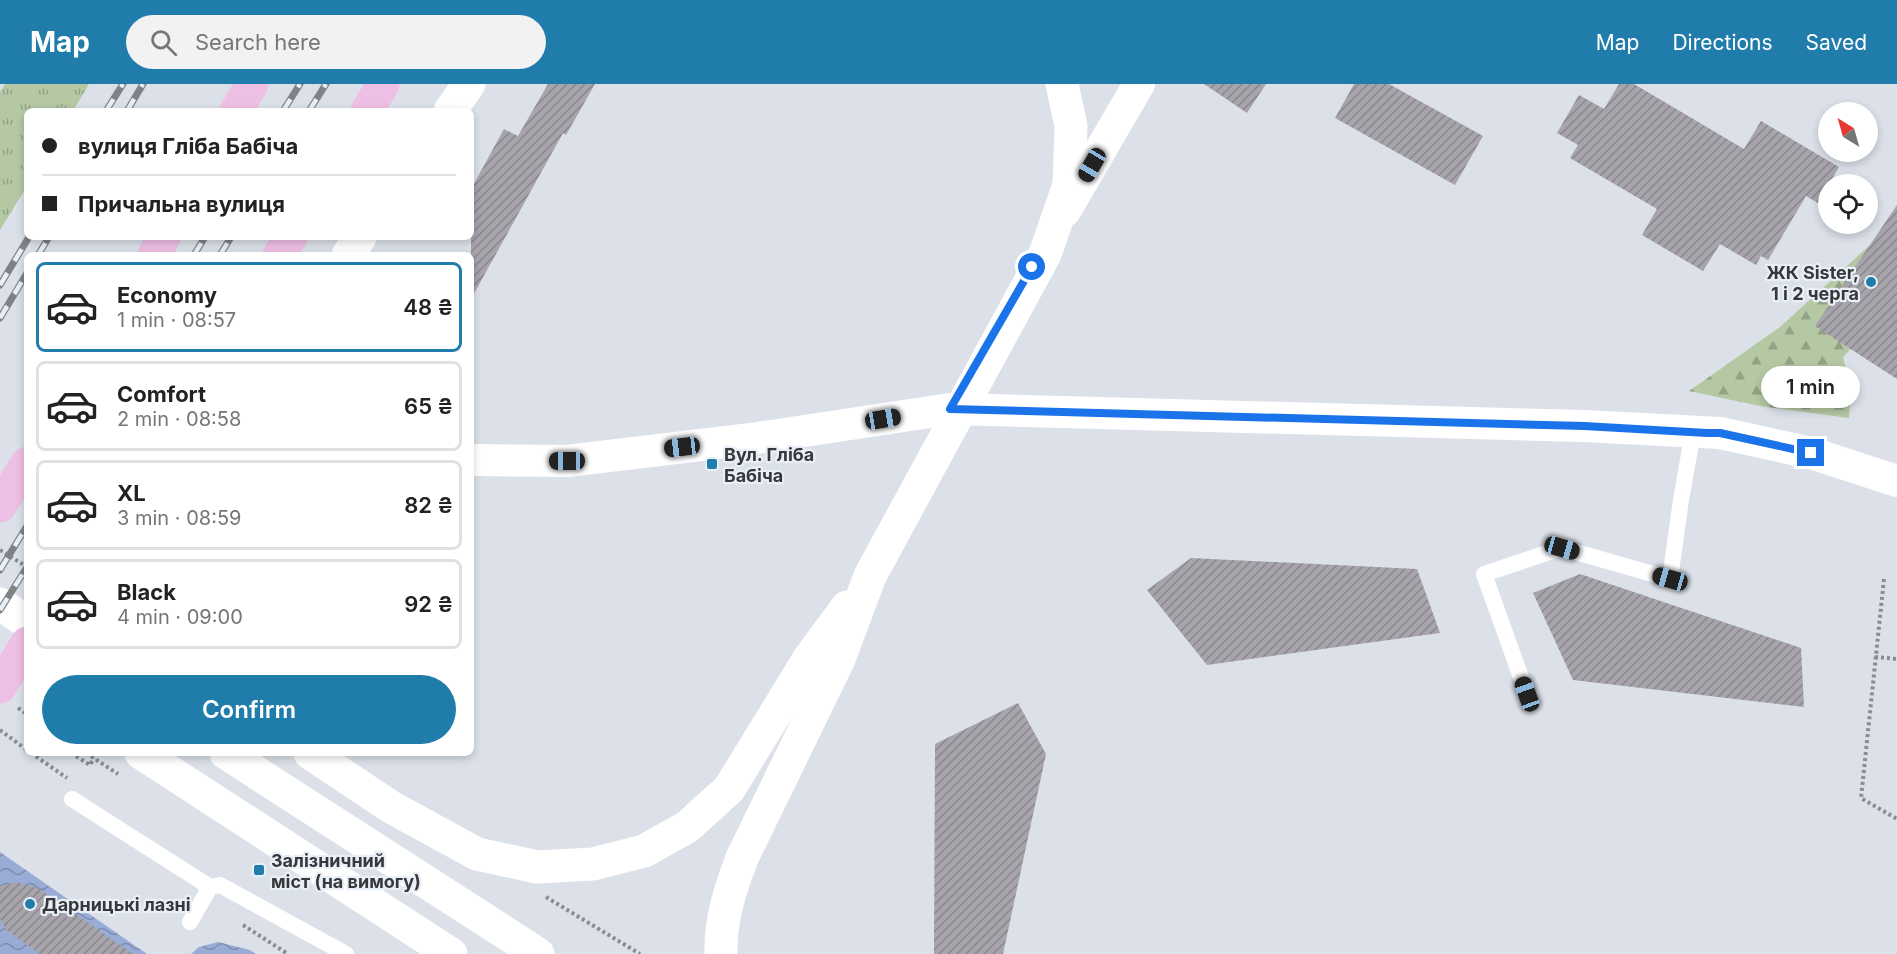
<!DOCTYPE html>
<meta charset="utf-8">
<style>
:root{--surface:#fff;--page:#f2f2f2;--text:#222;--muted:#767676;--line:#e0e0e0;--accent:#207caa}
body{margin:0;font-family:Inter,sans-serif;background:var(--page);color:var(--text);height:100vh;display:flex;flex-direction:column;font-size:22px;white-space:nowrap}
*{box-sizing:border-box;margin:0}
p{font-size:20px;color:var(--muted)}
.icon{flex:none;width:33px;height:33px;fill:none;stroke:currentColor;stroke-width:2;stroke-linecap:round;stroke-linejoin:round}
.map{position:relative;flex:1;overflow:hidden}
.drawer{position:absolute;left:24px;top:168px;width:450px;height:504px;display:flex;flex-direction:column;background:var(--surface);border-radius:9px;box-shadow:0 3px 9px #0003}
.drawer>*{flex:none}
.guide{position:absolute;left:24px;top:24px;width:450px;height:132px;border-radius:9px;box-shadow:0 3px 9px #0003;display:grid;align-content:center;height:132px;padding:0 18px;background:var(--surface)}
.needle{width:39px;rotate:323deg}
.controls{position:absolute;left:1818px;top:18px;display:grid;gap:12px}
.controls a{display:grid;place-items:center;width:60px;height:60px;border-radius:50%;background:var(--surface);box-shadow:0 3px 9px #0003;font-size:30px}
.end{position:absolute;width:27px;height:27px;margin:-14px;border:8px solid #1a73e8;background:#fff;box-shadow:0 0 0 3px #fff}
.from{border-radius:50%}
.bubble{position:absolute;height:42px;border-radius:21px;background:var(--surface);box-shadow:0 3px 9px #0003;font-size:20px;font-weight:600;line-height:42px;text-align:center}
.car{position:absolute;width:18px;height:36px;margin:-18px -9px;border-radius:8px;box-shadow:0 0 4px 2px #0007;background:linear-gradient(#222 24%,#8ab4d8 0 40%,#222 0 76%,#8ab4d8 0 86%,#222 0)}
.guide b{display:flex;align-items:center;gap:21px;height:57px;font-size:22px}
.guide b+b{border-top:2px solid var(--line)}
.guide i{width:15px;height:15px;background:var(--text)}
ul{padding:10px 0 0;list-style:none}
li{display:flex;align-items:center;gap:18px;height:90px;margin:0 12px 9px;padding:0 6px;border:3px solid var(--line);border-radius:9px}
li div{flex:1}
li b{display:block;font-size:22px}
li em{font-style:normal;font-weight:600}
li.selected{border-color:var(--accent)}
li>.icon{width:54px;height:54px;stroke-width:1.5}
.action{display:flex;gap:12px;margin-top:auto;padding:12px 18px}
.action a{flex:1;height:69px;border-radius:36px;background:var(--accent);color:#fff;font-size:24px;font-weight:600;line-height:69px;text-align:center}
header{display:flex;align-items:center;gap:36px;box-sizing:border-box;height:84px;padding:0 30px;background:var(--accent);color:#fff}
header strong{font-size:28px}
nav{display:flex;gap:33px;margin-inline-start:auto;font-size:21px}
.search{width:420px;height:54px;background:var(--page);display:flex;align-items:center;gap:15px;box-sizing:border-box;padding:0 21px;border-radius:33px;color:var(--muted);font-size:22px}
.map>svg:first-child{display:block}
.grass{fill:url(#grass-tufts)}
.forest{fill:url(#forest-firs)}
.water{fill:url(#water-waves)}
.building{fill:url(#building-hatch)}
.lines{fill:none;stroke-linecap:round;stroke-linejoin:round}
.path{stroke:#898c92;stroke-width:4;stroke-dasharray:3 3;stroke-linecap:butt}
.lane{stroke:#fff;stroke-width:16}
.street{stroke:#fff;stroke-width:32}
.secondary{stroke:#fff;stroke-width:33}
.primary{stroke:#eebfe4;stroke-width:33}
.rail-casing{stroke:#7f8388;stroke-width:7}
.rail{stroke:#e9eff6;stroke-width:4.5;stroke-dasharray:14;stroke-linecap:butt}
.route{stroke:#1a73e8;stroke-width:8}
.poi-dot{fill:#207caa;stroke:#e9eff6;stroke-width:2}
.labels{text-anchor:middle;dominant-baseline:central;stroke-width:4.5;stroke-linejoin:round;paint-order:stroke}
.poi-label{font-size:18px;font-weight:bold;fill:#36383b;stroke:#e9eff6;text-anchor:start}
</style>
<header>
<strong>Map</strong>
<div class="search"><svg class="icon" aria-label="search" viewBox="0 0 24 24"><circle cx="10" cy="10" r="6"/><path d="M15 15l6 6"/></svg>Search here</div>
<nav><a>Map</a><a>Directions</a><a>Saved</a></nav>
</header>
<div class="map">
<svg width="1897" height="870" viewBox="0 0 1897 870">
<defs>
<pattern id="grass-tufts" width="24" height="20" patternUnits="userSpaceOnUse" patternTransform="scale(1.5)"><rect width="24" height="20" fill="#b5c8a4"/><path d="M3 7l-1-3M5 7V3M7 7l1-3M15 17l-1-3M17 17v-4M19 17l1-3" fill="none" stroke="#94a387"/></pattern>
<pattern id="forest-firs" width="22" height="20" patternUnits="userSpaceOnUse" patternTransform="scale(1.5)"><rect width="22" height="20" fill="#b5c8a4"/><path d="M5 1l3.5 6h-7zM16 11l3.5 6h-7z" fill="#94a387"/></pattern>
<pattern id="water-waves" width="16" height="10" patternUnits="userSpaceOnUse" patternTransform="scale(1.5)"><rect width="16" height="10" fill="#98acd5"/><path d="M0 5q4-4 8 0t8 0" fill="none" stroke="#7d8dae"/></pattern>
<pattern id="building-hatch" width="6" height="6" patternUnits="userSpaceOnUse" patternTransform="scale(1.5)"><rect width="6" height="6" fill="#a7a4ac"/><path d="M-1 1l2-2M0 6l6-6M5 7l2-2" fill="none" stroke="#89878d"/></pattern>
</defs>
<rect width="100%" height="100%" fill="#dce1e9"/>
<path class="grass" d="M 5,0 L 89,0 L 73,27 L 27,27 L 27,102 L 0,146 L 0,8 Z"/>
<path class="forest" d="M 1871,160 L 1877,238 L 1843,273 L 1851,305 L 1849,334 L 1760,322 L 1689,307 L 1780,243 Z"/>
<g class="water">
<path d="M 0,768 L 147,870 L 0,870 Z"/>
<path d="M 218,858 L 250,866 L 256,870 L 191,870 L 199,863 Z"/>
</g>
<g class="building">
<path d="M 548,0 L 595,0 L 566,51 L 563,49 L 471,215 L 471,105 L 504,45 L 518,52 Z"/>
<path d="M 1204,0 L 1266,0 L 1247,29 Z"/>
<path d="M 1354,0 L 1389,0 L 1483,52 L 1455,101 L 1335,34 Z"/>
<path d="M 1619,0 L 1634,0 L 1744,65 L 1761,37 L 1839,83 L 1818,119 L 1806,112 L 1768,176 L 1761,172 L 1756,181 L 1720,160 L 1703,187 L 1642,151 L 1657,125 L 1570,74 L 1578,61 L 1557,49 L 1579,11 L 1604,25 Z"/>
<path d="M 1897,121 L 1897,295 L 1815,242 Z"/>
<path d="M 1191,474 L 1417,485 L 1440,549 L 1207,581 L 1147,506 Z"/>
<path d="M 1580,490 L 1801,564 L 1804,623 L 1573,596 L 1533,509 Z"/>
<path d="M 1018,619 L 1046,670 L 1003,870 L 934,870 L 935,660 Z"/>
<path d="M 17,798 L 39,805 L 133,870 L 40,870 L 6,846 L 0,835 L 0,802 Z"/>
</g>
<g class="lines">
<g class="path">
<path d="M 0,466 L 27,483"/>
<path d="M 1884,495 L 1861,714 L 1897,735"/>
<path d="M 1875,573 L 1897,575"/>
<path d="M 18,624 L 27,630"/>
<path d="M 0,646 L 27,666"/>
<path d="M 31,669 L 67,694"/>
<path d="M 71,669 L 90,681 L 94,674"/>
<path d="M 86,669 L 118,690"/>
<path d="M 546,813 L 640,870"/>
<path d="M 243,841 L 288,870"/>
</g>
<g class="lane">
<path d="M 1527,610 L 1484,490 L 1562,464 L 1670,495 L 1681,416 L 1693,348"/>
<path d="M 72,715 L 210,803 L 220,801 L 346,870"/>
<path d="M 190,838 L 210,803"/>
</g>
<g class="street">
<path d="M 1065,127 L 1139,0"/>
<path d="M 471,376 L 567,377 L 751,355 L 950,325 L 1584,342 L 1720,349 L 1811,369 L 1897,397"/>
</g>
<g class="secondary">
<path d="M 450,27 L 469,0"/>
<path d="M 348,171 L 360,153"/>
<path d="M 0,520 L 27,538"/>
<path d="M 141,669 L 451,870"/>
<path d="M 226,669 L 538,870"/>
<path d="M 310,669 L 391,723 L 477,770 L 537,783 L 593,780 L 644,767 L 687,743 L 729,705 L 810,573 L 847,523"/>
<path d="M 721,870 C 720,836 730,806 742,774 L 839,575 L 870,492 L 1045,170 L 1069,101 L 1071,42 L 1062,0"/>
</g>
<g class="primary">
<path d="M 236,27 L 252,0"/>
<path d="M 367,27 L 383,0"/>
<path d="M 154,171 L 164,153"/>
<path d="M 279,171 L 291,153"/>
<path d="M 0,422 L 27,379"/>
<path d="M 0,603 L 27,559"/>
</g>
<g class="rail-casing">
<g id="rail">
<path d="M 106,27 L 123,0"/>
<path d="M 127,27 L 143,0"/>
<path d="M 283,27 L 300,0"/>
<path d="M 309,27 L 326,0"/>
<path d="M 38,171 L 49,153"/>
<path d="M 194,171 L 205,153"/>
<path d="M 220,171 L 231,153"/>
<path d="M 0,201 L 29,153"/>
<path d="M 0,234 L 27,189"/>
<path d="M 0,486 L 27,442"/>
<path d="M 0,526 L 27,483"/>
</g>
</g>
<use href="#rail" class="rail"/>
</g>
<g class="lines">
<path class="route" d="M 1032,183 L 950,325 L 1584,342 L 1707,349 L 1720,349 L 1811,369"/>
</g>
<g class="poi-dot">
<circle cx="1871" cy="198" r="6"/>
<rect x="706" y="374" width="12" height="12" rx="3"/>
<rect x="253" y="780" width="12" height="12" rx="3"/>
<circle cx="30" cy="820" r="6"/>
</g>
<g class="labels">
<g class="poi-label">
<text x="1859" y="188" text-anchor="end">ЖК Sister,<tspan x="1859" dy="21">1 і 2 черга</tspan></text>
<text x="724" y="370">Вул. Гліба<tspan x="724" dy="21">Бабіча</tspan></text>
<text x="271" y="776">Залізничний<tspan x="271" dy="21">міст (на вимогу)</tspan></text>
<text x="42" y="820">Дарницькі лазні</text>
</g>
</g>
</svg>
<div class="controls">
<a><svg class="needle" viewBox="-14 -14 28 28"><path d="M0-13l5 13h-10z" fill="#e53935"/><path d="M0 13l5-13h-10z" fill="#767676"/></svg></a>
<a><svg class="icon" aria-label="locate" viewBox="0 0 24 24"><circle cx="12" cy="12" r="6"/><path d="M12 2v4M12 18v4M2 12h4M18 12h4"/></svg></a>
</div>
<i class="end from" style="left:1032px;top:183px"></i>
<i class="end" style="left:1811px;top:369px"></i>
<div class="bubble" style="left:1761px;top:282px;width:99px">1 min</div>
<i class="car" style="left:1092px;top:81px;rotate:210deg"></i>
<i class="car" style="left:883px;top:335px;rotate:81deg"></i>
<i class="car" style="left:682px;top:363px;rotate:263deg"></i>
<i class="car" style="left:567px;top:377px;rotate:270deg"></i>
<i class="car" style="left:1562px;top:464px;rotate:106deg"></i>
<i class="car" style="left:1670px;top:495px;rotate:286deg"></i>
<i class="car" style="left:1527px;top:610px;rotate:340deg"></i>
<div class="guide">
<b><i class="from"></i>вулиця Гліба Бабіча</b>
<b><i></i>Причальна вулиця</b>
</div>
<section class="drawer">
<ul>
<li class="selected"><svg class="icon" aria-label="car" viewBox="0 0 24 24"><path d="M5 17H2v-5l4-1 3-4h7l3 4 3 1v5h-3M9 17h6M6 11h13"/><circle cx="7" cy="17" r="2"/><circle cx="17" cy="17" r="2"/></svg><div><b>Economy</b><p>1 min · 08:57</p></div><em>48 ₴</em></li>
<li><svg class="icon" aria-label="car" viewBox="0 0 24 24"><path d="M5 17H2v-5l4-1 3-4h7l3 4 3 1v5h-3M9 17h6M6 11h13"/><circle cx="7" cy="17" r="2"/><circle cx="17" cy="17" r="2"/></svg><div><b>Comfort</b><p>2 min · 08:58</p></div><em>65 ₴</em></li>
<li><svg class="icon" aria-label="car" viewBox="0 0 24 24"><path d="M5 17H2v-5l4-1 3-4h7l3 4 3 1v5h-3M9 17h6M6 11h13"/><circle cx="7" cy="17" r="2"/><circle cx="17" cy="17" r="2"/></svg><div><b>XL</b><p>3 min · 08:59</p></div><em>82 ₴</em></li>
<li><svg class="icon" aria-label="car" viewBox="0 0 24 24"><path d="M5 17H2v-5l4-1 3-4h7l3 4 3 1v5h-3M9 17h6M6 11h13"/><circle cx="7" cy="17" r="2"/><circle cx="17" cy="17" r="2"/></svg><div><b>Black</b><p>4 min · 09:00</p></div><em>92 ₴</em></li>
</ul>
<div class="action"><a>Confirm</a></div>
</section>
</div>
